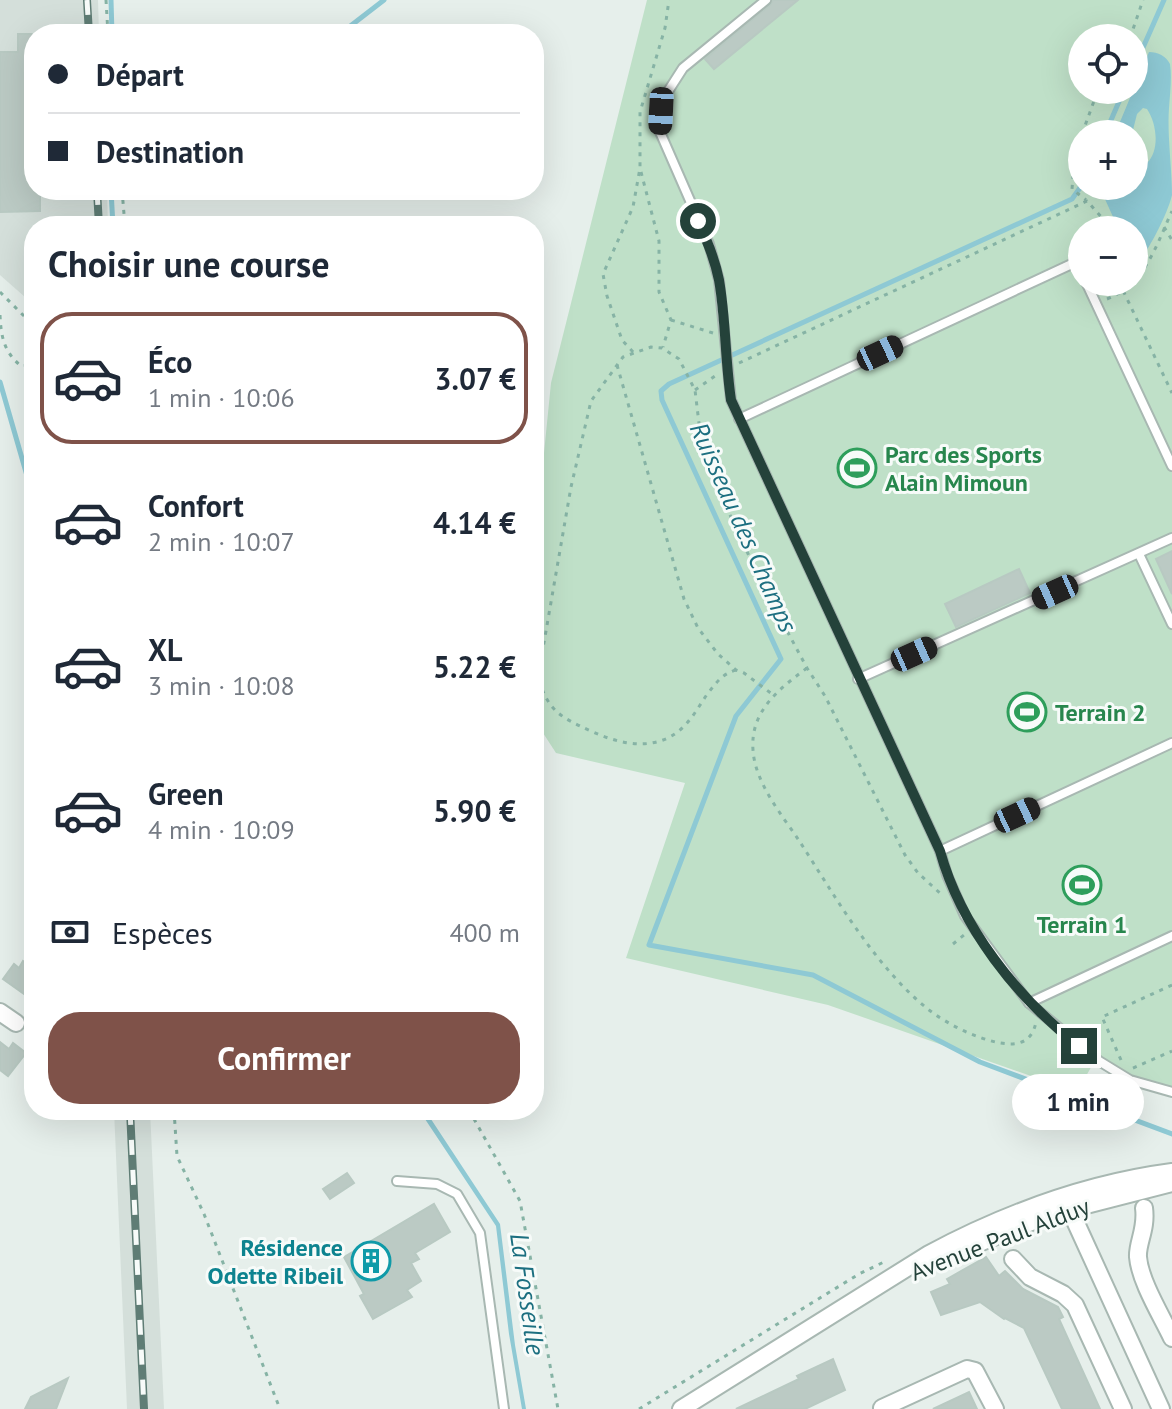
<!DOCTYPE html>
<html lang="fr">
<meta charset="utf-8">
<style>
:root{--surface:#fff;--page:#f2f2f3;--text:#1f2937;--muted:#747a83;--line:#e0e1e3;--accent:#7f5249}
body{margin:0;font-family:"PT Sans",sans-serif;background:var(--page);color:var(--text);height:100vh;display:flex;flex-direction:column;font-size:30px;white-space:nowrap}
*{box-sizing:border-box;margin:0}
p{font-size:26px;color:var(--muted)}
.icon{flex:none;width:44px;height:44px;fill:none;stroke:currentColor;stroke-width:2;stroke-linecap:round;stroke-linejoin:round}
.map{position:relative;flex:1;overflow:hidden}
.drawer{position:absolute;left:24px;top:216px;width:520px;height:904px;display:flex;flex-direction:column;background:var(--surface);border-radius:32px;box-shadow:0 8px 32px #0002}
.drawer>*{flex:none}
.banner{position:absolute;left:24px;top:24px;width:520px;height:176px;border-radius:32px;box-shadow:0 8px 32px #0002;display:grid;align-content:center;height:176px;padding:0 24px;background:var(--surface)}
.fabs{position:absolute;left:1068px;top:24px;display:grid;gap:16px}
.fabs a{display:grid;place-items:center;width:80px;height:80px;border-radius:50%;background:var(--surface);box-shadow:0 8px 32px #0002;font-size:40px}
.end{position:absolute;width:36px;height:36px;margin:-18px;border:10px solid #24423a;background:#fff;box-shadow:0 0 0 4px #fff}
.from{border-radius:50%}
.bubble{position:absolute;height:56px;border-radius:28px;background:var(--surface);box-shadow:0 8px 32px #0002;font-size:26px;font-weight:700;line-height:56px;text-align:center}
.car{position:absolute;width:24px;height:48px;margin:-24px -12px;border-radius:10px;box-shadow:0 0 6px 2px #0007;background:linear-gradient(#222 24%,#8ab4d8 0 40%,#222 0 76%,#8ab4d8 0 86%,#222 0)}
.banner b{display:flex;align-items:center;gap:28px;height:76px;font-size:30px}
.banner b+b{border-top:2px solid var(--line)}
.banner i{width:20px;height:20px;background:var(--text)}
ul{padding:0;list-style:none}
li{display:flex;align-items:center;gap:24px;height:132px;margin:0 16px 12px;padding:0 8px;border:4px solid transparent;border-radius:32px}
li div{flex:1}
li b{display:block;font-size:30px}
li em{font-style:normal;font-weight:700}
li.on{border-color:var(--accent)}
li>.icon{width:72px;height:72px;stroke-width:1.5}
h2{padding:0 24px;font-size:36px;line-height:96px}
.pay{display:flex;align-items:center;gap:20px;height:88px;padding:0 24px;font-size:30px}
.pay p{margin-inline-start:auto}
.action{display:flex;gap:16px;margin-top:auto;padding:16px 24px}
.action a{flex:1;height:92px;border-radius:32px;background:var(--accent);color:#fff;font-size:32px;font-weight:700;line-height:92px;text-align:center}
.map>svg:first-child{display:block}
.built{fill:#d4dfda}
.green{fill:#bfe0c8;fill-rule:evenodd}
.water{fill:#8ec9d4}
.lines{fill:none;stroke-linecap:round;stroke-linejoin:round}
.stream{stroke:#8ec9d4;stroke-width:5}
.building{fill:#bbcac4;stroke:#b8c9c2;stroke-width:2}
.service-casing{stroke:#a8b8b2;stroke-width:12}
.minor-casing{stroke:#a8b8b2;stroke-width:20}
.path{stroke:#86b3a5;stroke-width:3;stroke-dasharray:4 6;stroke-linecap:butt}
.service{stroke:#fff;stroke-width:8}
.minor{stroke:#fff;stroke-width:16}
.rail-casing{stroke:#5f7d75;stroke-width:8}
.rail{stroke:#f7fbf9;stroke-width:5;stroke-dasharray:15;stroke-linecap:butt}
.route{stroke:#24423a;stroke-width:10}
.labels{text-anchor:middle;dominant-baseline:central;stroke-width:6;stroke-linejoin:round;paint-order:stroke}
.leisure-label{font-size:24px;font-weight:bold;fill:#27864d;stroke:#f7fbf9;text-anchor:start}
.street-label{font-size:24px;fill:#24423a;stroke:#f7fbf9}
.culture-label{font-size:24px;font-weight:bold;fill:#0d838f;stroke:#f7fbf9;text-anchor:end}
.water-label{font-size:26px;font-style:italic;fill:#1c6f80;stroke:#f7fbf9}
</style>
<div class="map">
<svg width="1172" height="1409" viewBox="0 0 1172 1409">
<rect width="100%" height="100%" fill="#e6efeb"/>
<g class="built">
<path d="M 0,0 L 98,0 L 99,34 L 34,34 L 34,190 L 107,190 L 108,226 L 34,226 L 34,305 L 0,275 Z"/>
<path d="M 114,1110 L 150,1110 L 164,1409 L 127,1409 Z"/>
</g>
<path class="green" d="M 647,0 L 1172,0 L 1172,1088 L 1115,1075 L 1094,1062 L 1077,1092 L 828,1005 L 626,958 L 685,783 L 556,753 L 534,719 L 534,553 L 551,383 ZM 1082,38 L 1134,38 L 1134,90 L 1082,90 ZM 1082,134 L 1134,134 L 1134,186 L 1082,186 ZM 1082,230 L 1134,230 L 1134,282 L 1082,282 Z"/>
<g class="water">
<path d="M 1149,52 C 1158,52 1166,56 1170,64 C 1172,77 1170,94 1169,108 C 1167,136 1172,167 1172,195 C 1168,213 1147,255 1134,267 L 1134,230 L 1119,230 L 1099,186 L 1134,186 L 1134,162 L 1147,163 C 1160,150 1157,124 1147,109 L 1143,108 L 1137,114 L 1132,134 L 1115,134 Z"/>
<path d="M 419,1110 L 425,1110 L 500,1224 L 515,1345 L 526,1409 L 522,1409 L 509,1334 L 496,1226 Z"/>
</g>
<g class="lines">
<g class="stream">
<path d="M 111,0 L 112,34"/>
<path d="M 340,34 L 384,0"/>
<path d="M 1134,68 L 1164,0"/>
<path d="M 1105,134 L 1124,90"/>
<path d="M 1082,185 L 1072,199 L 669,384 L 661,391 L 662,400 L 781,659 L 736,716 L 649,945 L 813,975 L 980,1062 L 1172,1134"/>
<path d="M 111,190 L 113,226"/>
<path d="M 0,382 L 34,500"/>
</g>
</g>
<g class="building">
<path d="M 773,0 L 798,0 L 714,69 L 705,59 L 770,5 Z"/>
<path d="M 18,34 L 34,34 L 34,190 L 40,190 L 40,211 L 0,212 L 0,52 L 18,52 Z"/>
<path d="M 1172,551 L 1172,594 L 1156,559 Z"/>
<path d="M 1019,569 L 1030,593 L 956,627 L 945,604 Z"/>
<path d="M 23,961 L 34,969 L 34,1001 L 3,979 L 14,964 L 19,968 Z"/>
<path d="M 0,1042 L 9,1049 L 13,1043 L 26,1053 L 8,1076 L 0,1070 Z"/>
<path d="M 347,1173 L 354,1183 L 330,1199 L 323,1189 Z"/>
<path d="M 434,1204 L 450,1232 L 415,1253 L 419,1259 L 411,1263 L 421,1281 L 407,1290 L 412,1297 L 373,1319 L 360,1296 L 364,1294 L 344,1257 Z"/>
<path d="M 986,1257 L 999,1276 L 1005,1271 L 1023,1289 L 1058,1307 L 1063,1317 L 1059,1319 L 1100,1409 L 1062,1409 L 1024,1328 L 1005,1318 L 1004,1319 L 980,1302 L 941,1315 L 931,1292 L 950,1284 L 947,1279 Z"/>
<path d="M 833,1359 L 845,1390 L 805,1409 L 736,1409 L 799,1379 L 797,1376 Z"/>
<path d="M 68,1378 L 56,1409 L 25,1409 L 31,1397 Z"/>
<path d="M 969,1392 L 977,1409 L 933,1409 Z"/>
</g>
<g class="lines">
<g class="service-casing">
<g id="service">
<path d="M 766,0 L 683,68 L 665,96 L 660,132 L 709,244 L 719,280 L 731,400 L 940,851 L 947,875 L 965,916 L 1029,1003 L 1099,1061 L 1130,1080 L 1172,1092"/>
<path d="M 1086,282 L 1172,466"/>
<path d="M 739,419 L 1076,262 L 1082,273"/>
<path d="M 1139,554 L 1172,624"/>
<path d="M 858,679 L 1172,538"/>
<path d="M 940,851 L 1172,743"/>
<path d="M 1029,1003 L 1172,936"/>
<path d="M 397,1181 L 437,1184 L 457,1194 L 480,1233 L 504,1409"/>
</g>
</g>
<g class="minor-casing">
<g id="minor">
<path d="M 0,1012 L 16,1023"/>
<path d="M 1065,1199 L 1161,1409"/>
<path d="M 1144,1208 C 1147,1229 1137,1243 1138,1257 C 1140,1281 1161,1315 1172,1338"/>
<path d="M 944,1257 L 1051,1214 L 1172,1183"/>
<path d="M 1013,1259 L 1030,1277 L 1063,1294 L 1075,1305 L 1123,1409"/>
<path d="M 882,1408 L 967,1369 L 975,1371 L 995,1409"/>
<path d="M 681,1409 L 929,1254 C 1004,1214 1088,1183 1172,1172"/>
</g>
</g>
<g class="path">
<path d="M 106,0 L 108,34"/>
<path d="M 1130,38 L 1143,0"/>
<path d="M 1082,134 L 1098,90"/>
<path d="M 1082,136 L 1074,164 L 1072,189 L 1086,200"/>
<path d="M 641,172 L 659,241 L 659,292 L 671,320 L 663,347"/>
<path d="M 122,190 L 125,226"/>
<path d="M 1164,227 L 1172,240"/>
<path d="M 1119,282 L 1172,393"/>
<path d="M 0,292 L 34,326"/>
<path d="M 1107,299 C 1145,284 1156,246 1172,211"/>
<path d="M 0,315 C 1,337 4,352 21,366 L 34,365"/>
<path d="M 671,320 L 713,333"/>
<path d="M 633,352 L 622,340 L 607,296 L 603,274 L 633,207 L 640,168 L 640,112 L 665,28 L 669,0"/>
<path d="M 739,363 L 1087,201 L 1104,220 L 1105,230"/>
<path d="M 617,365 L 684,599 L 698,628 L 718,654 L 736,670 L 744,673 L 772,694"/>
<path d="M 695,390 L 715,376"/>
<path d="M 807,668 C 779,689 750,711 753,750 C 755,783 782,815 800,842 C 836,898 876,968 929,1010 C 949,1025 975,1038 1000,1043 C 1019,1046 1032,1042 1036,1022"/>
<path d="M 736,670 C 722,674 717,682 708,693 C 701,703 695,714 687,723 C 661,753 623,746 591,731 C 560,717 548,711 538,677 L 571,487 L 591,401 L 623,357 L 651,347 L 662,348 L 679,359 L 695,390 L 703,457 L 764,588 L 807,668 L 825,696 L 905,855 L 918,873 L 942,895"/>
<path d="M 953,944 L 964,935"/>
<path d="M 1121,1060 L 1102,1017 L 1172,985"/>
<path d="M 1133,1068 L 1172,1051"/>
<path d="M 174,1110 L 177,1156 L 204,1214 L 280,1409"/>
<path d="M 469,1110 L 520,1201 L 558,1409"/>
<path d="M 639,1409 L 859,1274 L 886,1261"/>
</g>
<use href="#service" class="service"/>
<use href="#minor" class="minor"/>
<g class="rail-casing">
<g id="rail">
<path d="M 87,0 L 89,34"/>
<path d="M 97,190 L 99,226"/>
<path d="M 130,1110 L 144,1409"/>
</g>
</g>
<use href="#rail" class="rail"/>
</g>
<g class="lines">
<path class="route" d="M 698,221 C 707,240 715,260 719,280 C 726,320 725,360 731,400 L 940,851 C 961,927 1017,998 1079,1046"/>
</g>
<defs>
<g id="stadium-ring" transform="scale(2)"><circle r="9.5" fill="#f7fbf9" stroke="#2e9e5b" stroke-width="1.5"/><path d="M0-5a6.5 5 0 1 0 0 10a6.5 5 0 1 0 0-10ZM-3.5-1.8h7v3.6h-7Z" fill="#2e9e5b"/></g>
<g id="building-ring" transform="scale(2)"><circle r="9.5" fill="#f7fbf9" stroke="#0f9aa8" stroke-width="1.5"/><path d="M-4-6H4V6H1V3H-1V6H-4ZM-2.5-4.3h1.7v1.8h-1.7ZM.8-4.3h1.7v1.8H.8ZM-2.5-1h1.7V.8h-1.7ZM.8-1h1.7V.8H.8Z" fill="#0f9aa8"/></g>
</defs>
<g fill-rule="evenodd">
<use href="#stadium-ring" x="857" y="468"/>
<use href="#stadium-ring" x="1027" y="712"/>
<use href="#stadium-ring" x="1082" y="885"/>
<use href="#building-ring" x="371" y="1261"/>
</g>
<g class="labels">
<g class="leisure-label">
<text x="885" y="454">Parc des Sports<tspan x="885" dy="28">Alain Mimoun</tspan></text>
<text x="1055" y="712">Terrain 2</text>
<text x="1082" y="924" text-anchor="middle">Terrain 1</text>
</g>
<g class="street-label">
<text transform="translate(1000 1239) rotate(-21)">Avenue Paul Alduy</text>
</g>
<g class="culture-label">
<text x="343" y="1247">Résidence<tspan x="343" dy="28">Odette Ribeil</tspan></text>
</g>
<g class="water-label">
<text transform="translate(744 527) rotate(66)">Ruisseau des Champs</text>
<text transform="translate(528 1294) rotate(82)">La Fosseille</text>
</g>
</g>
</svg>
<div class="fabs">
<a><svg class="icon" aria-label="locate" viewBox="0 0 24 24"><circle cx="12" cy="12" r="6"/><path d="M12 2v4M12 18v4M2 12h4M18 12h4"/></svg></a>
<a>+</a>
<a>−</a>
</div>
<i class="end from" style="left:698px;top:221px"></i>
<i class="end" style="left:1079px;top:1046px"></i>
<div class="bubble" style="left:1012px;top:1074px;width:132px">1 min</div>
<i class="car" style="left:661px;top:111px;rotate:183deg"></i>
<i class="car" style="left:880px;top:353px;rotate:65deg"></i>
<i class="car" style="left:1055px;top:592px;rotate:246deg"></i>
<i class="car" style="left:914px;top:654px;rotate:66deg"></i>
<i class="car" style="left:1017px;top:815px;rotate:65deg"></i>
<div class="banner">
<b><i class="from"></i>Départ</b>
<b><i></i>Destination</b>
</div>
<section class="drawer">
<h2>Choisir une course</h2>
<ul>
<li class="on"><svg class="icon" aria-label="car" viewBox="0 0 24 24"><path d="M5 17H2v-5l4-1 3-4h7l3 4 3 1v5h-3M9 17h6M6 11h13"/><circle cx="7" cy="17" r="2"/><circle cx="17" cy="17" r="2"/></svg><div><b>Éco</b><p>1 min · 10:06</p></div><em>3.07 €</em></li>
<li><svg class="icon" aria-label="car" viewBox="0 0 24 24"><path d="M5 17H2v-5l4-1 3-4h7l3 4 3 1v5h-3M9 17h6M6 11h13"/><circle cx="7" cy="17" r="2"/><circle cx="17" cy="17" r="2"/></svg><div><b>Confort</b><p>2 min · 10:07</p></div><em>4.14 €</em></li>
<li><svg class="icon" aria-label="car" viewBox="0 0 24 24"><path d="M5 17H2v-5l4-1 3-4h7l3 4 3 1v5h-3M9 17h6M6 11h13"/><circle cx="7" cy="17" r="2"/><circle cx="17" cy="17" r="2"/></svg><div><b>XL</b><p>3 min · 10:08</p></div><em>5.22 €</em></li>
<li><svg class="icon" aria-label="car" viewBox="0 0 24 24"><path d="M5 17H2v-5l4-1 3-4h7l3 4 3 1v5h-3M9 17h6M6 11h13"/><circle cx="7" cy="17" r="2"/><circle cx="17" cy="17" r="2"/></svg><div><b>Green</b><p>4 min · 10:09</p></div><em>5.90 €</em></li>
</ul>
<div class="pay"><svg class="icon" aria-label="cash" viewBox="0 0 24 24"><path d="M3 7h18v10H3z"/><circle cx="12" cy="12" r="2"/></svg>Espèces<p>400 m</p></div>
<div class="action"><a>Confirmer</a></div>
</section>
</div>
